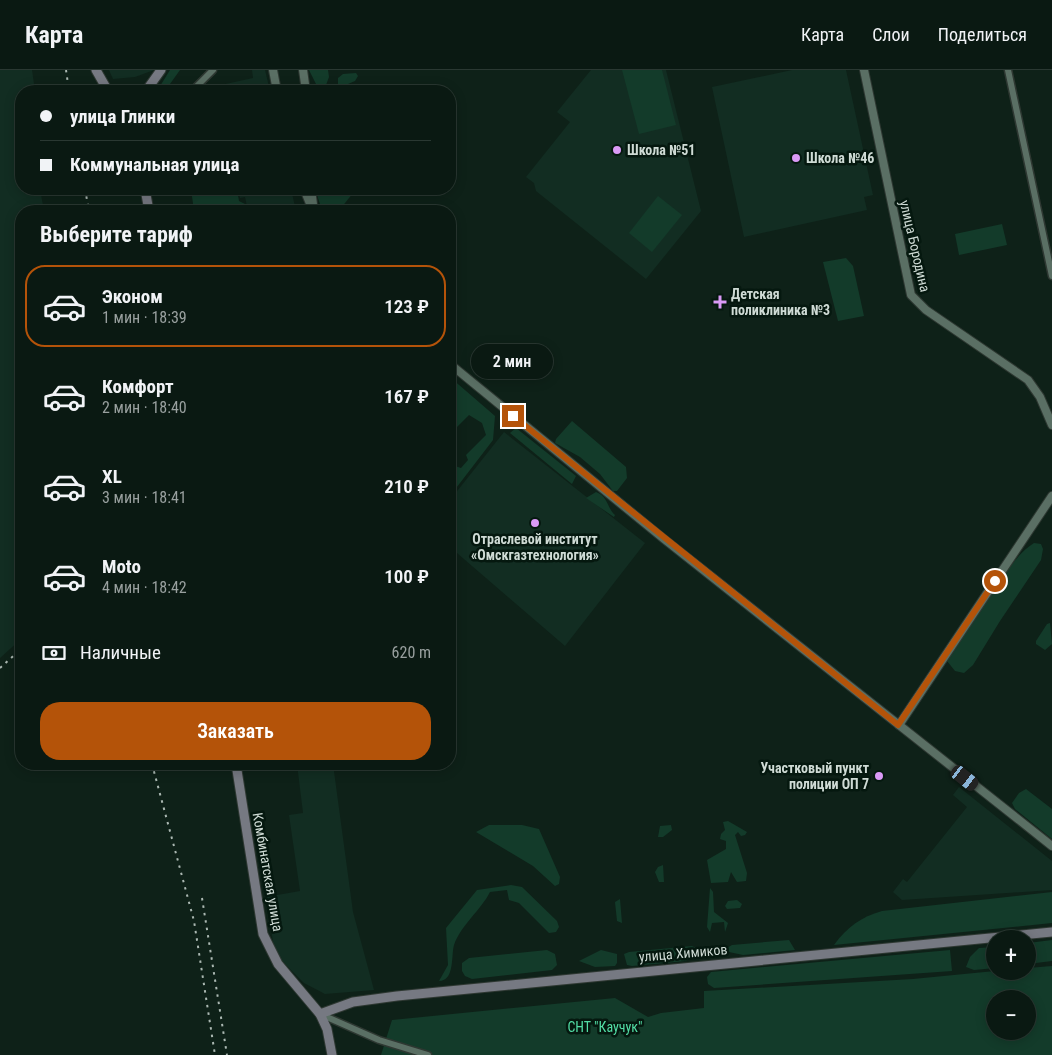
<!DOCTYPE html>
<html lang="ru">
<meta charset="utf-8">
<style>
:root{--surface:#0a1912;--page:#182620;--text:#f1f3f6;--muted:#99a09f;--line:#2a3832;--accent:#b45309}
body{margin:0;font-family:"Roboto Condensed",sans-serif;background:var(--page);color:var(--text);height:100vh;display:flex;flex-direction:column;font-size:19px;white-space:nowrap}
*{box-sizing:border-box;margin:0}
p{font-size:16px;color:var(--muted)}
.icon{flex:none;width:28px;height:28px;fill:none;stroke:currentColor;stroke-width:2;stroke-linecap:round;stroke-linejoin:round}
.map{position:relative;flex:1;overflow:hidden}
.side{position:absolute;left:15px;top:135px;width:441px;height:565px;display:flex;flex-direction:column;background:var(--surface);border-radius:20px;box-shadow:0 2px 12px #0003,0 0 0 1px var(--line)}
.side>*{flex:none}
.top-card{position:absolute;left:15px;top:15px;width:441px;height:110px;border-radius:20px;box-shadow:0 2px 12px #0003,0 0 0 1px var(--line);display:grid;align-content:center;height:110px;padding:0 25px;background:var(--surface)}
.tools{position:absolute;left:986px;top:860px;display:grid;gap:10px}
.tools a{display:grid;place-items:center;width:50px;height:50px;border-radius:50%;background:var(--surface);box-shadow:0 2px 12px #0003,0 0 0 1px var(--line);font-size:25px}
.end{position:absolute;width:22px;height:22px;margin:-11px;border:6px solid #b45309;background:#fff;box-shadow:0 0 0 2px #fff}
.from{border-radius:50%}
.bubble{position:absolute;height:35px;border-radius:18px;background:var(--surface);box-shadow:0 2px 12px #0003,0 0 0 1px var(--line);font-size:16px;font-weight:600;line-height:35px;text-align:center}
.car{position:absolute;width:15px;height:30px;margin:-15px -8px;border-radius:6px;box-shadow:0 0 4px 1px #0007;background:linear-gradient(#222 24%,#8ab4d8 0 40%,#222 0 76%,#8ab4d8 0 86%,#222 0)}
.top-card b{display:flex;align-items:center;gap:18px;height:48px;font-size:19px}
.top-card b+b{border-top:1px solid var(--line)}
.top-card i{width:12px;height:12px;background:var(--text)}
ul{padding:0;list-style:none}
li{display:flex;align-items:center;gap:15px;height:82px;margin:0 10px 8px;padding:0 15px;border:2px solid transparent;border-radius:20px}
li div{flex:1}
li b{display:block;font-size:19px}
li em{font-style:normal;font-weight:600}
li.on{border-color:var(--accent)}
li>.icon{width:45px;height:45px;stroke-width:1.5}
h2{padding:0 25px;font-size:22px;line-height:60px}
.pay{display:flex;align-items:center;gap:12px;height:55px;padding:0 25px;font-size:19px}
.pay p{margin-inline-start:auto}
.cta{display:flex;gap:10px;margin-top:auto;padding:10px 25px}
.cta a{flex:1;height:58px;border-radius:20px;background:var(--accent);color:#fff;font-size:20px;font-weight:600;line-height:58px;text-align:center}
header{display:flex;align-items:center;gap:30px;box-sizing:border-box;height:70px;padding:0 25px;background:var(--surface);border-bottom:1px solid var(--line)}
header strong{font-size:24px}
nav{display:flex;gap:28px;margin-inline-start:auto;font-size:18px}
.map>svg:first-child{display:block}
.built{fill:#122d22}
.green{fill:#133b2a;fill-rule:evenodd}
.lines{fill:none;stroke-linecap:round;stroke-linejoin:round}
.minor-casing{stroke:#2e3832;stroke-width:9}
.tertiary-casing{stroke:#2e3832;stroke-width:10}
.secondary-casing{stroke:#2e3832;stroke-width:11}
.minor{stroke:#5a6f64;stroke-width:6}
.tertiary{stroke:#5a6f64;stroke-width:8}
.secondary{stroke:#767982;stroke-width:9}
.rail{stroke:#abb8b2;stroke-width:2;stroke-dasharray:2.5 5;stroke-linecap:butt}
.route{stroke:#b45309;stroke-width:6}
.poi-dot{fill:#da9af6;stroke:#05180f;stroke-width:2}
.labels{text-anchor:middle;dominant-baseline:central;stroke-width:5;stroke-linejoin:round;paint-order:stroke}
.poi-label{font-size:14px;font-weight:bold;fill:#cfdbd5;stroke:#05180f;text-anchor:start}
.street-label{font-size:14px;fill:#cfdbd5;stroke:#05180f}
.park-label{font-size:14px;fill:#52dda5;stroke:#05180f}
</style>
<header>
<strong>Карта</strong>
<nav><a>Карта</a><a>Слои</a><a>Поделиться</a></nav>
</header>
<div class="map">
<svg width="1052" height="985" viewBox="0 0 1052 985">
<rect width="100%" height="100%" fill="#0e2118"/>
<g class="built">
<path d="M 0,0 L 32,0 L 35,21 L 21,21 L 21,119 L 40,119 L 44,141 L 21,141 L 21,569 L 0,588 Z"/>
<path d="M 109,0 L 154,0 L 135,7 L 113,9 Z"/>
<path d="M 252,0 L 265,0 L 270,21 L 222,21 L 221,15 L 253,8 Z"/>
<path d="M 591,0 L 666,0 L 701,141 L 646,209 L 536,121 L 534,113 L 526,107 L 570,52 L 557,42 Z"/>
<path d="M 792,0 L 846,0 L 873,125 L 864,127 L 867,140 L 744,167 L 712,17 Z"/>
<path d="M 238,119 L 291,119 L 296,141 L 248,141 L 245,127 L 240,128 Z"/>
<path d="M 504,362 L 645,473 L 565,576 L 450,477 L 450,430 Z"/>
<path d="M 297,694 L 333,694 L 353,842 L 374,920 L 325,924 L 304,913 L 275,884 L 266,827 L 300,821 L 289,745 L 303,743 Z"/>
<path d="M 959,717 L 1052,791 L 1052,820 L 902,830 L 893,822 L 903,809 L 907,812 L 967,737 L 953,725 Z"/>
</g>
<g class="green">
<path d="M 170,0 L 180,0 L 165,21 L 157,21 Z"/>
<path d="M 309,0 L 328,0 L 329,7 L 326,15 L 317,16 Z"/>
<path d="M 622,0 L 662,0 L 676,55 L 639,64 Z"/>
<path d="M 356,3 L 358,6 L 355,11 L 341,17 L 338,14 L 338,8 L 343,4 Z"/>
<path d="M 191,119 L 237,119 L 239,131 L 245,134 L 247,141 L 194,141 Z"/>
<path d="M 315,119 L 353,119 L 353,123 L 341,138 L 320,134 Z"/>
<path d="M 658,126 L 682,145 L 652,182 L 629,163 Z"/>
<path d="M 1002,154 L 1007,175 L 959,185 L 955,164 Z"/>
<path d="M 846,188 L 853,196 L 864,246 L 838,251 L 823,192 Z"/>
<path d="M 451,308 L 495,346 L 493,370 L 450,426 L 450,404 L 455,396 L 461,398 L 468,390 L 466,385 L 486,365 L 482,353 L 469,345 L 453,361 L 450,359 Z"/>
<path d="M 572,351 L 626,397 L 627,408 L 617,421 L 613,421 L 600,404 L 580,387 L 555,373 L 556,369 Z"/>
<path d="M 516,358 L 576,406 L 572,414 L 510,363 Z"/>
<path d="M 596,422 C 608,426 607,438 615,445 L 614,447 L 586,428 Z"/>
<path d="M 1034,473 L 1041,474 L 1043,479 L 1041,490 L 1000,551 L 973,595 L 964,603 L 955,601 L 947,591 C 967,562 1007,489 1034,473 Z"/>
<path d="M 1050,553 L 1052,574 L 1045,580 L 1036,574 L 1036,571 L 1047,554 Z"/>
<path d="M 1026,719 L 1052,739 L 1052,769 L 1015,739 L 1012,733 L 1019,723 Z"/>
<path d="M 728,751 L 747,762 L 745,765 L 741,766 L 738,762 L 735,765 L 747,803 L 746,811 L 737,812 L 731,802 L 728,812 L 711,813 L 707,790 L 726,779 L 726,771 L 720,769 L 721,764 L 725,760 L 723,752 Z"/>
<path d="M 489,755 L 522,755 L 539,759 L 560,807 L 559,814 L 555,816 L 533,796 L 476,762 Z"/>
<path d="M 671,755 L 672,760 L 663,767 L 658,767 L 660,756 Z"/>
<path d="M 663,795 L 664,812 L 659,812 L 655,802 L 658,797 Z"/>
<path d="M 511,815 L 522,817 L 557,851 L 559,857 L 556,862 L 549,863 L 519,833 L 509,830 L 507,820 L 490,822 C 481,840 461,855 454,875 C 451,885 455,911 439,911 L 448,895 L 446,858 L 477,820 Z"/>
<path d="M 710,818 L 713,822 L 714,842 L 728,853 L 725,862 L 724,852 L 712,853 L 710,862 L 707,857 Z"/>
<path d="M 1052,822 L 1052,853 L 834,875 C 847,857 861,847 882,841 Z"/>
<path d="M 620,829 L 622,853 L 617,851 L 615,832 Z"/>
<path d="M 737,830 L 742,834 L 740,838 L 727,839 L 725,836 L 728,831 Z"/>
<path d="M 789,870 L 795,880 L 743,885 L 729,882 L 727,878 L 732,875 Z"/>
<path d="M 1052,870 L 1052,891 L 1028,894 L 1028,873 Z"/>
<path d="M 692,876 L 698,879 L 698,885 L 685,891 L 632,896 L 627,895 L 624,884 L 629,882 Z"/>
<path d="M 995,877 L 995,898 L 974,900 L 966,897 L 970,887 L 979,878 Z"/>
<path d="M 547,880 L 555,884 L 557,895 L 552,900 L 472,909 L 465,906 L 462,901 L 462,893 L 469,888 Z"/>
<path d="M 601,880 L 617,884 L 617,893 L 615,896 L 595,897 L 579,891 Z"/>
<path d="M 950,880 L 952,901 L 714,918 L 708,914 L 707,907 L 711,902 Z"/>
<path d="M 1052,896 L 1052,985 L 381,985 L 392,950 L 615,928 L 648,947 L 661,943 L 704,938 L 704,921 L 913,909 L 995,901 L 1028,901 L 1028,898 ZM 995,929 L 1028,929 L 1028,961 L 995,961 Z"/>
</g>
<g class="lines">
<g class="minor-casing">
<g id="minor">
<path d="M 1008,0 L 1052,206"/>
<path d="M 192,21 L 213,0"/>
<path d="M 320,944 L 379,970 L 428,985"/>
</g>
</g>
<g class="tertiary-casing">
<g id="tertiary">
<path d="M 273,0 L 277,21"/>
<path d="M 303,0 L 306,21"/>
<path d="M 864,0 L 911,225 L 926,240 L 1028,310 L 1040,327 L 1052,355"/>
<path d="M 304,119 L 313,141"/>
<path d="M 311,119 L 313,134"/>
<path d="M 450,294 L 664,469 L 1052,776"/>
<path d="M 899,655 L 1052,426"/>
</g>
</g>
<g class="secondary-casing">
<g id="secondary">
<path d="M 96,0 L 108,21"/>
<path d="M 146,21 L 161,0"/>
<path d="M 145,119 L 149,141"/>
<path d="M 236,694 L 263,864 L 278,894 L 320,944 L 327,959 L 332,985"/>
<path d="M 320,944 L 353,932 L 397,926 L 1052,862"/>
</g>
</g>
<use href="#minor" class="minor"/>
<use href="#tertiary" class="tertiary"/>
<use href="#secondary" class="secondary"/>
<g class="rail">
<path d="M 66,0 L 69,21"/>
<path d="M 85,119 L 89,141"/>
<path d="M 0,598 L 21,579"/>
<path d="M 152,694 L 194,851 L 215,985"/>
<path d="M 202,828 L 227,985"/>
</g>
</g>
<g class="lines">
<path class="route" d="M 513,346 L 898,655 L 995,511"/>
</g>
<g class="poi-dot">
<circle cx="617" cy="80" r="5"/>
<circle cx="796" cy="88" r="5"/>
<path d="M717.5 224.5h5v5h5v5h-5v5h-5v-5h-5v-5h5z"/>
<circle cx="535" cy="453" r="5"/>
<circle cx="879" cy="706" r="5"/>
</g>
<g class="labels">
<g class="poi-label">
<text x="627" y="80">Школа №51</text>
<text x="806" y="88">Школа №46</text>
<text x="731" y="224">Детская<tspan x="731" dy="16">поликлиника №3</tspan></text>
<text x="535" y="469" text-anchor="middle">Отраслевой институт<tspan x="535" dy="16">«Омскгазтехнология»</tspan></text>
<text x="869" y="698" text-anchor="end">Участковый пункт<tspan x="869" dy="16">полиции ОП 7</tspan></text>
</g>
<g class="street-label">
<text transform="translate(915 176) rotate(77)">улица Бородина</text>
<text transform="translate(268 802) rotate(80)">Комбинатская улица</text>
<text transform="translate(683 883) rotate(-5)">улица Химиков</text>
</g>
<g class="park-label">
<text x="605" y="957">СНТ "Каучук"</text>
</g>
</g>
</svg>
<div class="tools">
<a>+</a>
<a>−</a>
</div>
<i class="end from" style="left:995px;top:511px"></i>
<i class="end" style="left:513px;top:346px"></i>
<div class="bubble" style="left:471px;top:274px;width:82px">2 мин</div>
<i class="car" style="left:965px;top:708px;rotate:128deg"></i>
<div class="top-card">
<b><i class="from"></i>улица Глинки</b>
<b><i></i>Коммунальная улица</b>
</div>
<section class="side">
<h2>Выберите тариф</h2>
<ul>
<li class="on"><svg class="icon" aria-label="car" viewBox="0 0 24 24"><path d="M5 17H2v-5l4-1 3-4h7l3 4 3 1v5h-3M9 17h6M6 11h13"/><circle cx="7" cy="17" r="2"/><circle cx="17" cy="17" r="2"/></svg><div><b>Эконом</b><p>1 мин · 18:39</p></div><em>123 ₽</em></li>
<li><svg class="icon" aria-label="car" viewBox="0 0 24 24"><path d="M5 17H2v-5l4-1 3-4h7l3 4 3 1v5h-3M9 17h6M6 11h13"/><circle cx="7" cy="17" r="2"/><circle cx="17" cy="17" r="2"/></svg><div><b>Комфорт</b><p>2 мин · 18:40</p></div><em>167 ₽</em></li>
<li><svg class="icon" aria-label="car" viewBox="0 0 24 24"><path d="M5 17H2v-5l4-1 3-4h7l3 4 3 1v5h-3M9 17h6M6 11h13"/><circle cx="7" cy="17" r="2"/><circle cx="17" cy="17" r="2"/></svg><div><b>XL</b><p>3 мин · 18:41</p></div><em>210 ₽</em></li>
<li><svg class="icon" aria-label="car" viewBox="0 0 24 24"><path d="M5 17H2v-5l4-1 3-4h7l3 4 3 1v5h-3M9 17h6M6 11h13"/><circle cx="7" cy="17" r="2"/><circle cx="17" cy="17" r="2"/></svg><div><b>Moto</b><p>4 мин · 18:42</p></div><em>100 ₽</em></li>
</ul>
<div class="pay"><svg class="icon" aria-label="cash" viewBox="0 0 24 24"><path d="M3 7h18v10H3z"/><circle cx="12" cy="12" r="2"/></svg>Наличные<p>620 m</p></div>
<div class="cta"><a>Заказать</a></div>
</section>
</div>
